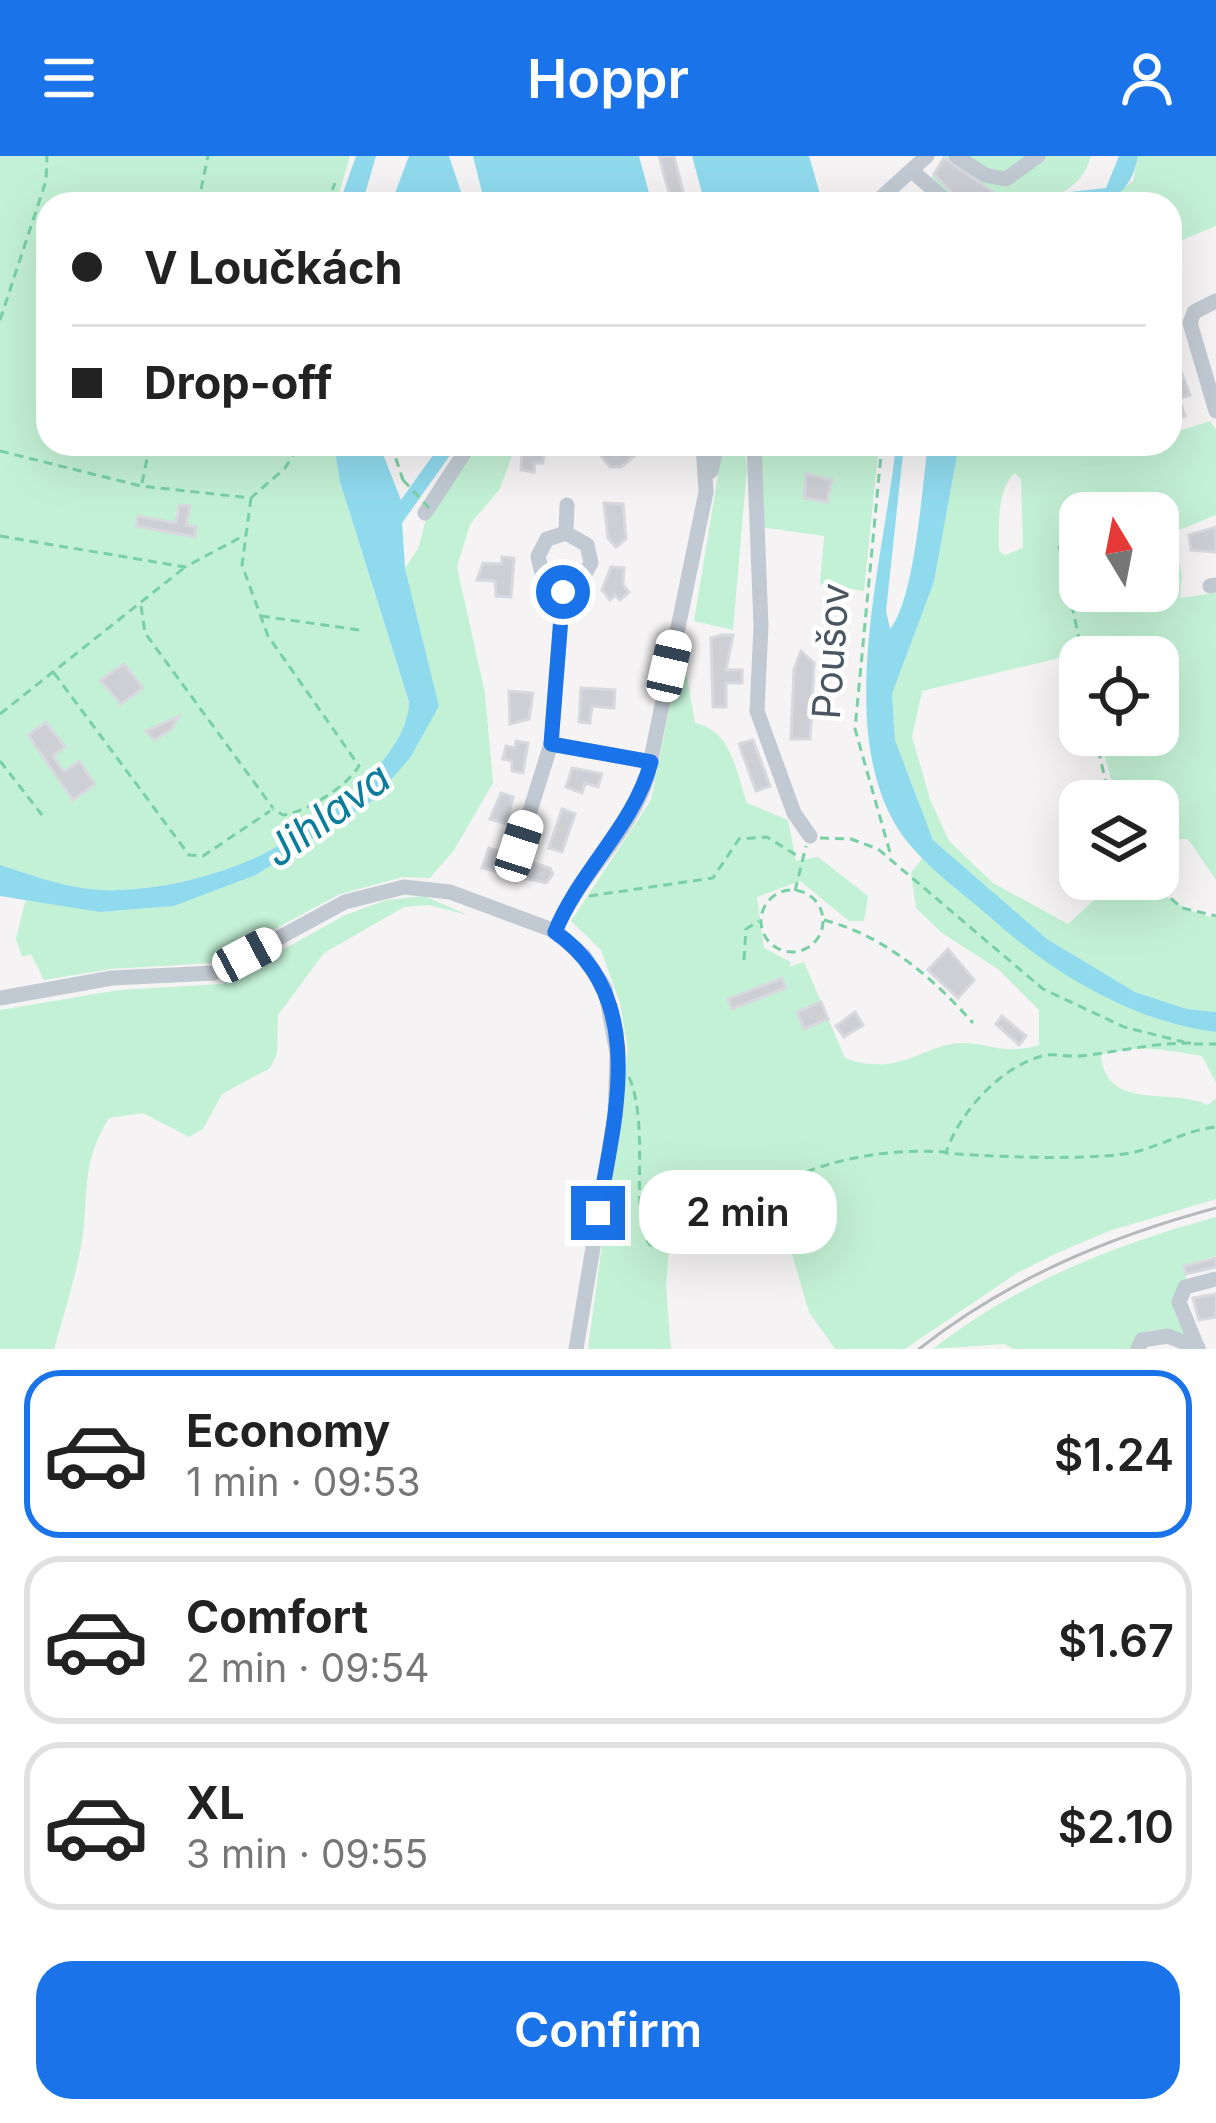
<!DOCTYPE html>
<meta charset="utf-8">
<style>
:root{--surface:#fff;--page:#f2f2f2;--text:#222;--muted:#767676;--line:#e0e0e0;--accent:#1a73e8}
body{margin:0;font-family:Inter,sans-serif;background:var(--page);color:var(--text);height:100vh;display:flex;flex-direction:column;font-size:45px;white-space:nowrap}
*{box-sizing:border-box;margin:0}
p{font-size:39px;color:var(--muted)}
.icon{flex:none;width:66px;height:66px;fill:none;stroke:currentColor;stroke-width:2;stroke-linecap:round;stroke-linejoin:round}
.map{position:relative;height:1193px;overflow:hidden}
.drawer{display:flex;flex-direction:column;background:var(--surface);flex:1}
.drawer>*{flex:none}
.banner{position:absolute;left:36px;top:36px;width:1146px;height:264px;border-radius:36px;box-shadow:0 12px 48px #0002;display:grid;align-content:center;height:264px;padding:0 36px;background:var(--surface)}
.needle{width:78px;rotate:350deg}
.controls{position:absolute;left:1059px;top:336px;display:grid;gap:24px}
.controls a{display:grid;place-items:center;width:120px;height:120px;border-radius:24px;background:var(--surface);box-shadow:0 12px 48px #0002;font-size:60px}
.end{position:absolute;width:54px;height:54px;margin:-27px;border:15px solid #1a73e8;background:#fff;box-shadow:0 0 0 6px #fff}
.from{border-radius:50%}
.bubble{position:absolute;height:84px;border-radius:36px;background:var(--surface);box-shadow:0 12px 48px #0002;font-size:39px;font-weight:600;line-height:84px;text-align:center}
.car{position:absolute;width:36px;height:72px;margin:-36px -18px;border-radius:15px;box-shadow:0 0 9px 3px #0007;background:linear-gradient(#fff 24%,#345 0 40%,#fff 0 76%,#345 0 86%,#fff 0)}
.banner b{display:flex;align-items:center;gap:42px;height:114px;font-size:45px}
.banner b+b{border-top:3px solid var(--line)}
.banner i{width:30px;height:30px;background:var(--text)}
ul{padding:21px 0 0;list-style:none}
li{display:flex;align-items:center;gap:36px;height:168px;margin:0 24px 18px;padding:0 12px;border:6px solid var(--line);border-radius:36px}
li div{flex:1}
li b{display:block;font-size:45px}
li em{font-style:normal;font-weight:600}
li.selected{border-color:var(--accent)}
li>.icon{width:108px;height:108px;stroke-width:1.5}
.cta{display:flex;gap:24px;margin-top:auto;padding:24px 36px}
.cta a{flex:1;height:138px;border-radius:36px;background:var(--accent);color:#fff;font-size:48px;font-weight:600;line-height:138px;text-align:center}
header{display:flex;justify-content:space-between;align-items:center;height:156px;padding:0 36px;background:var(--accent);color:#fff;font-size:54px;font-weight:600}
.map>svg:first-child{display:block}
.green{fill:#c3f1d5;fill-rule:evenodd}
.water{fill:#90daee}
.building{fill:#cdcfd5;stroke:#d7d9de;stroke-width:3}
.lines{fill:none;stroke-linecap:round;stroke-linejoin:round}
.path{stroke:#7ad0a6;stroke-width:3;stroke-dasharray:9 6;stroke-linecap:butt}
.minor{stroke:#c1cad2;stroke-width:15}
.rail{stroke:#b5b8bd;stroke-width:3}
.path-bridge{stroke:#7ad0a6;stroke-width:3;stroke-dasharray:9 6;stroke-linecap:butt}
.route{stroke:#1a73e8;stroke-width:15}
.labels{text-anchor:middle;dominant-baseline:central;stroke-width:9;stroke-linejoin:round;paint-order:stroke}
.street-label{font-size:39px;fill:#4a5661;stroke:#fff}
.water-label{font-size:42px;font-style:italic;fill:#0c7c9b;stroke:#fff}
</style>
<header><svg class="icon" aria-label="menu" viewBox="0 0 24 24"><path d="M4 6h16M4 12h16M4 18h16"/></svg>Hoppr<svg class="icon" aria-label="person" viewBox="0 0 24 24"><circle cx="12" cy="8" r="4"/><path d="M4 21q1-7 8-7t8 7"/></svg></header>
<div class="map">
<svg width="1216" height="1193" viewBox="0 0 1216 1193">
<rect width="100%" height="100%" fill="#f5f3f3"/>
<g class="green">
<path d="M 0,0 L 350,0 L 336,48 L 48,48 L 48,288 L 334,288 L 340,326 L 409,547 C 409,608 296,688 243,707 C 202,723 160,733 117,734 C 76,736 38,721 0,709 Z"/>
<path d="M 945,0 L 1091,0 C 1075,58 1001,48 954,48 L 931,22 Z"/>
<path d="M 1138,0 L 1216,0 L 1216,70 L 1170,89 L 1170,48 L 1103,48 L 1133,25 Z"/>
<path d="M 1210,265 L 1216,273 L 1216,359 L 1172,377 L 1182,420 L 1180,442 L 1216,437 L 1216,724 L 1188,683 L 1164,683 L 1158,689 L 1158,645 L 1117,645 L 1099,579 L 1158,579 L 1158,501 L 1080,501 L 1080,512 L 1075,498 L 922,535 L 912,581 L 930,643 L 949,685 L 993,727 L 1068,768 L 1117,723 C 1156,723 1176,756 1216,762 L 1216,856 L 1187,853 L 1135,836 L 1047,783 L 933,684 L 895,584 L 892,538 L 934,426 L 959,288 L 1170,288 L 1170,278 ZM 1015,317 L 1021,323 L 1023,392 L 1005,399 L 999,395 C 999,370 996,334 1015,317 ZM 1080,357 L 1158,357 L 1158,435 L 1080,435 Z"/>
<path d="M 475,288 L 516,288 L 500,333 L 470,368 L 457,411 L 485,537 L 493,627 L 454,694 L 430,722 L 403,721 L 340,738 L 212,807 L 111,813 L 44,824 L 31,798 L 22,801 L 16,783 L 26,742 L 100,756 L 174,750 L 256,719 L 372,645 L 439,550 L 405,412 L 418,393 L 429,352 Z"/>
<path d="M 723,288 L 744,288 L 747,312 L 733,474 L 694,465 Z"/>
<path d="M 758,288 L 879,288 L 864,435 L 820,428 L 824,380 L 761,371 Z"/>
<path d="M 678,509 L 685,510 L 695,567 C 732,574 736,617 747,647 L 788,664 L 796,705 L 818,701 L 868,740 L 864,765 L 849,765 L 800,725 L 757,741 L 764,792 L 791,806 L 789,811 L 804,806 L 845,902 C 900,923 927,885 965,887 C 997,889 1003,899 1039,889 L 1039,854 L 998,813 L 942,777 L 916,752 L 911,717 L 923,701 C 1009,778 1097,861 1216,876 L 1216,927 L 1202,900 C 1163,894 1141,888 1101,899 C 1106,956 1170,931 1208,949 L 1216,942 L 1216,1043 L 1109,1075 L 1055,1098 L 1017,1117 L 905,1193 L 835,1193 L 809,1156 L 784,1071 L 758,1044 L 701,1051 L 670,1080 L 666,1130 L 671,1193 L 588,1193 L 628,894 L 620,847 L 601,794 L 571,765 L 651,644 Z"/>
<path d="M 424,740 L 468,759 L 429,749 L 404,751 L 324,797 L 278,859 L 277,898 L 270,912 L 222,938 L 203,973 L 189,981 L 143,957 L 109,962 C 79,1010 90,1040 81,1091 C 74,1125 64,1159 54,1193 L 0,1193 L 0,854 L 119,834 L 222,828 L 345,759 L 387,744 Z"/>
<path d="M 1216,1061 L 1216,1100 L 1184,1109 L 1187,1127 L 1174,1155 L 1187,1181 C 1163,1173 1144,1166 1131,1193 L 1013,1193 L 1005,1188 L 933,1193 C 1017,1127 1114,1089 1216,1061 Z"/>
</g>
<g class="water">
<path d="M 356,0 L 376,0 L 362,48 L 339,48 Z"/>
<path d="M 409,0 L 449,0 L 465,48 L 391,48 Z"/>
<path d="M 473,0 L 639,0 L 652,48 L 485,48 Z"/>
<path d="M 692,0 L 809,0 L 821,42 L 801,48 L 739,48 L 735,40 L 705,48 Z"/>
<path d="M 1119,0 L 1138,0 C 1129,48 1100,48 1058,48 L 1070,36 L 1106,32 Z"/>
<path d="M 334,288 L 379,288 L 401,344 L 441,288 L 458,288 L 402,367 L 405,412 L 439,550 L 410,602 L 372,645 L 256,719 L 174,750 L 100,756 L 0,740 L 0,709 C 38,721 76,736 117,734 C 160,733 202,723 243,707 C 296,687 409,608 409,546 L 340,326 Z"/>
<path d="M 896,288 L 904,288 L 886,455 L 890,473 C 915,443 922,331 928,288 L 959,288 L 934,426 L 892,538 L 895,584 L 933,684 L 1047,783 L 1135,836 L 1187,853 L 1216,856 L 1216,876 C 1135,866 1059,821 998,768 C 965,738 916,706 894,666 C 836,563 885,399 896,288 Z"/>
</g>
<g class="building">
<path d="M 659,0 L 674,0 L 686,48 L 672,48 Z"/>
<path d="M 944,2 L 999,40 L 993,48 L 962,48 L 934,18 Z"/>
<path d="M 1170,187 L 1190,239 L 1179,243 L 1185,260 L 1170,265 Z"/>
<path d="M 528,288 L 544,288 L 543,307 L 534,307 L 534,316 L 521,314 L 522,293 Z"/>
<path d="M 592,288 L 624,288 L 634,300 L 621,311 L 610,311 Z"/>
<path d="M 806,318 L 832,324 L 827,346 L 804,342 Z"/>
<path d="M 604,347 L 623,348 L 626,383 L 616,391 L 608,382 Z"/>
<path d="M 179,349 L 190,350 L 186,369 L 196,371 L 195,381 L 136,370 L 138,360 L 176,367 Z"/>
<path d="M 1216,371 L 1216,396 L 1191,394 L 1189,379 Z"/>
<path d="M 502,401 L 514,402 L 511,441 L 496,440 L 495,425 L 477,424 L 483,407 L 502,408 Z"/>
<path d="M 611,411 L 624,412 L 623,429 L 629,436 L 620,444 L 615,439 L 610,444 L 602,434 Z"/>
<path d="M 722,479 L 733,479 L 726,514 L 742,514 L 742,527 L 726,527 L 726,551 L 713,551 L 711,482 Z"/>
<path d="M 801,495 L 814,507 L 810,583 L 791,583 L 794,513 Z"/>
<path d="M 124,508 L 143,532 L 121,548 L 100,524 Z"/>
<path d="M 581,532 L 615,534 L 614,552 L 592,550 L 590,567 L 579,566 Z"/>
<path d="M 509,535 L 533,537 L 529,563 L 510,568 Z"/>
<path d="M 179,560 L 172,573 L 154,584 L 146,575 Z"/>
<path d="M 46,566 L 65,591 L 53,600 L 64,616 L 79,605 L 95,628 L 73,644 L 28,579 Z"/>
<path d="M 753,584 L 770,630 L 756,635 L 739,588 Z"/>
<path d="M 516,585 L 528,587 L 523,617 L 512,615 L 512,605 L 503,603 L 506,590 L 515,592 Z"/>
<path d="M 572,612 L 602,618 L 598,631 L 585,627 L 582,637 L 566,631 Z"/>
<path d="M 501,637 L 513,641 L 507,668 L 490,663 Z"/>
<path d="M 562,653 L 575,658 L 562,696 L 549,692 Z"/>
<path d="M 489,692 L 550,712 L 553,718 L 546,727 L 482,712 Z"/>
<path d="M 948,793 L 974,824 L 958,842 L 928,814 Z"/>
<path d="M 782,822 L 786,832 L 732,853 L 728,843 Z"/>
<path d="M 821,846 L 828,863 L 804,873 L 797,856 Z"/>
<path d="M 855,856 L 863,869 L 844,881 L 836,870 Z"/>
<path d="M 1002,860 L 1026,880 L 1019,889 L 996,868 Z"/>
<path d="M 1216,1102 L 1216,1111 L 1186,1118 L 1184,1110 Z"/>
<path d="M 1216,1138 L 1216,1161 L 1199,1164 L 1193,1142 Z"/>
</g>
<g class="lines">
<g class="path">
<path d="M 198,48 L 208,0"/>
<path d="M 327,48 L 335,27"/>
<path d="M 0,164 L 46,25 L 47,0"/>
<path d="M 391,288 L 403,324"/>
<path d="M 882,288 L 855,573 L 891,700"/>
<path d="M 0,295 L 141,330 L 251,342 L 285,312 L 300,288"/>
<path d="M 142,327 L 150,288"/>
<path d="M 251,342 L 242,409 L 268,480 L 359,610 C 347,630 307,656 283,659 L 273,653"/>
<path d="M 0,380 L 185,411 L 247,378"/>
<path d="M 1059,390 L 1083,501"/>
<path d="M 141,450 L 145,477 L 273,652"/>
<path d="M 261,460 L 359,474"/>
<path d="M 54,517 L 189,699 L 203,700 L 270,655"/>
<path d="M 0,558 L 184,412"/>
<path d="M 1095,579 L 1110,645"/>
<path d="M 0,605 L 42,659"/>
<path d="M 820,682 L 851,683 L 878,693 L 1043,833 L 1124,871 L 1184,886"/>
<path d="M 1148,723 L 1182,752 L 1216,760"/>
<circle cx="792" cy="765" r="31"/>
<path d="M 795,735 L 806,690"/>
<path d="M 589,740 L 713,722 L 739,683 L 767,681 L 801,702"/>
<path d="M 824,764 C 885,780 932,821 973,867"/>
<path d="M 744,804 L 746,773 L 759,765"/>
<path d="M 1191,887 C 1151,887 1118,896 1080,900 C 1067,901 1054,897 1042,900 C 1001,911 959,956 946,997 C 990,1001 1095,1005 1135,996 C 1164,989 1186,974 1216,971"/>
<path d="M 1194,888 L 1216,888"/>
<path d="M 629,921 C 651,972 628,1060 650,1089 L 665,1088 C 760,1034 830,989 945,996"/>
</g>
<g class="minor">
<path d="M 956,0 L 985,19 L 1006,23 L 1038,0"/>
<path d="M 912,15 L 950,48"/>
<path d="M 874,48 L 927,0"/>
<path d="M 1216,145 L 1194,156 L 1190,167 L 1216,255"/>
<path d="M 754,288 L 761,470 L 757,555 L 794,657 L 810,680"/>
<path d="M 711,315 L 717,288"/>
<path d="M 425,357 L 470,288"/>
<path d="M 566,377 L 567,349"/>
<path d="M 1210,430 L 1216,429"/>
<path d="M 551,588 L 651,606"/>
<path d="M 519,690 L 551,588 L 563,436 L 582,423 L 591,407 L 587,389 L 566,377 L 547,383 L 538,400 L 542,418 L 563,436"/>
<path d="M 555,775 C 578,720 629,679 647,622 L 706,336 L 703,288"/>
<path d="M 0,842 L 112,822 L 214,817 L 345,746 L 404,731 L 450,736 L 555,775 L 584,800 L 605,832 L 617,898 L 615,960 L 576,1193"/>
<path d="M 1138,1193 L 1142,1184 L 1168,1180 L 1198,1192"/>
<path d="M 1198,1193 L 1179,1146 L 1185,1131 L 1216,1123"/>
</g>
<path class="rail" d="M 919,1193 C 1008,1123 1108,1081 1216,1052"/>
<path class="path-bridge" d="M 403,324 L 429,352"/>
</g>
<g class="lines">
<path class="route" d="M 563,436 L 551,588 L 651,606 C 634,670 580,714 555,776 C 649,841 615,961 598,1057"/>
</g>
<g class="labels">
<g class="street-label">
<text transform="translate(830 495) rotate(-86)">Poušov</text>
</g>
<g class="water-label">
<text transform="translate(327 658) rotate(-36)">Jihlava</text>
</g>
</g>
</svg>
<div class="controls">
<a><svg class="needle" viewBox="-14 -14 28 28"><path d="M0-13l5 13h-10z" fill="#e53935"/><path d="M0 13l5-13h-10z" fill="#767676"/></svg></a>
<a><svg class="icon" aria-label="locate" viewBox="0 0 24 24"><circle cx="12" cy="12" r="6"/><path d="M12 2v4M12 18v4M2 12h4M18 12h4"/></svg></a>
<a><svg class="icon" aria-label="layers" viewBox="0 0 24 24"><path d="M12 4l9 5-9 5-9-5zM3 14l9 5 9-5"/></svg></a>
</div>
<i class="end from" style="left:563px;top:436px"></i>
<i class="end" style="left:598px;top:1057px"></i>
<div class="bubble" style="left:639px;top:1014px;width:198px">2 min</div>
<i class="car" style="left:669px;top:510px;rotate:13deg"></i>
<i class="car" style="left:519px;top:690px;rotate:18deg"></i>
<i class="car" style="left:247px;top:799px;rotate:62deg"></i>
<div class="banner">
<b><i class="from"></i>V Loučkách</b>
<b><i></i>Drop-off</b>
</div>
</div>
<section class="drawer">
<ul>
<li class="selected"><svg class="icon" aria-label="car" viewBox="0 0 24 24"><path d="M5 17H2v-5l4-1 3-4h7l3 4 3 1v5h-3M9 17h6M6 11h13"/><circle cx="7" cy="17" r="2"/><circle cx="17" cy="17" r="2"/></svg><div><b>Economy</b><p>1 min · 09:53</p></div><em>$1.24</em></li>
<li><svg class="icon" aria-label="car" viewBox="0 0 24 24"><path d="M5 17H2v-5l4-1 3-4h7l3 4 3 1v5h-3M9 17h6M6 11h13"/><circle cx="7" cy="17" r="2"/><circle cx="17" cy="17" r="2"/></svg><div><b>Comfort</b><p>2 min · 09:54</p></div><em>$1.67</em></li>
<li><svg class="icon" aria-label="car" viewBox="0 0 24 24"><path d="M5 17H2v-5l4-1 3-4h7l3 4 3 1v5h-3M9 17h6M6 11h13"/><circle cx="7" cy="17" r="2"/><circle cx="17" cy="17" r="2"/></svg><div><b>XL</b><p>3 min · 09:55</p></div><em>$2.10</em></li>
</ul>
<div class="cta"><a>Confirm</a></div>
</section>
